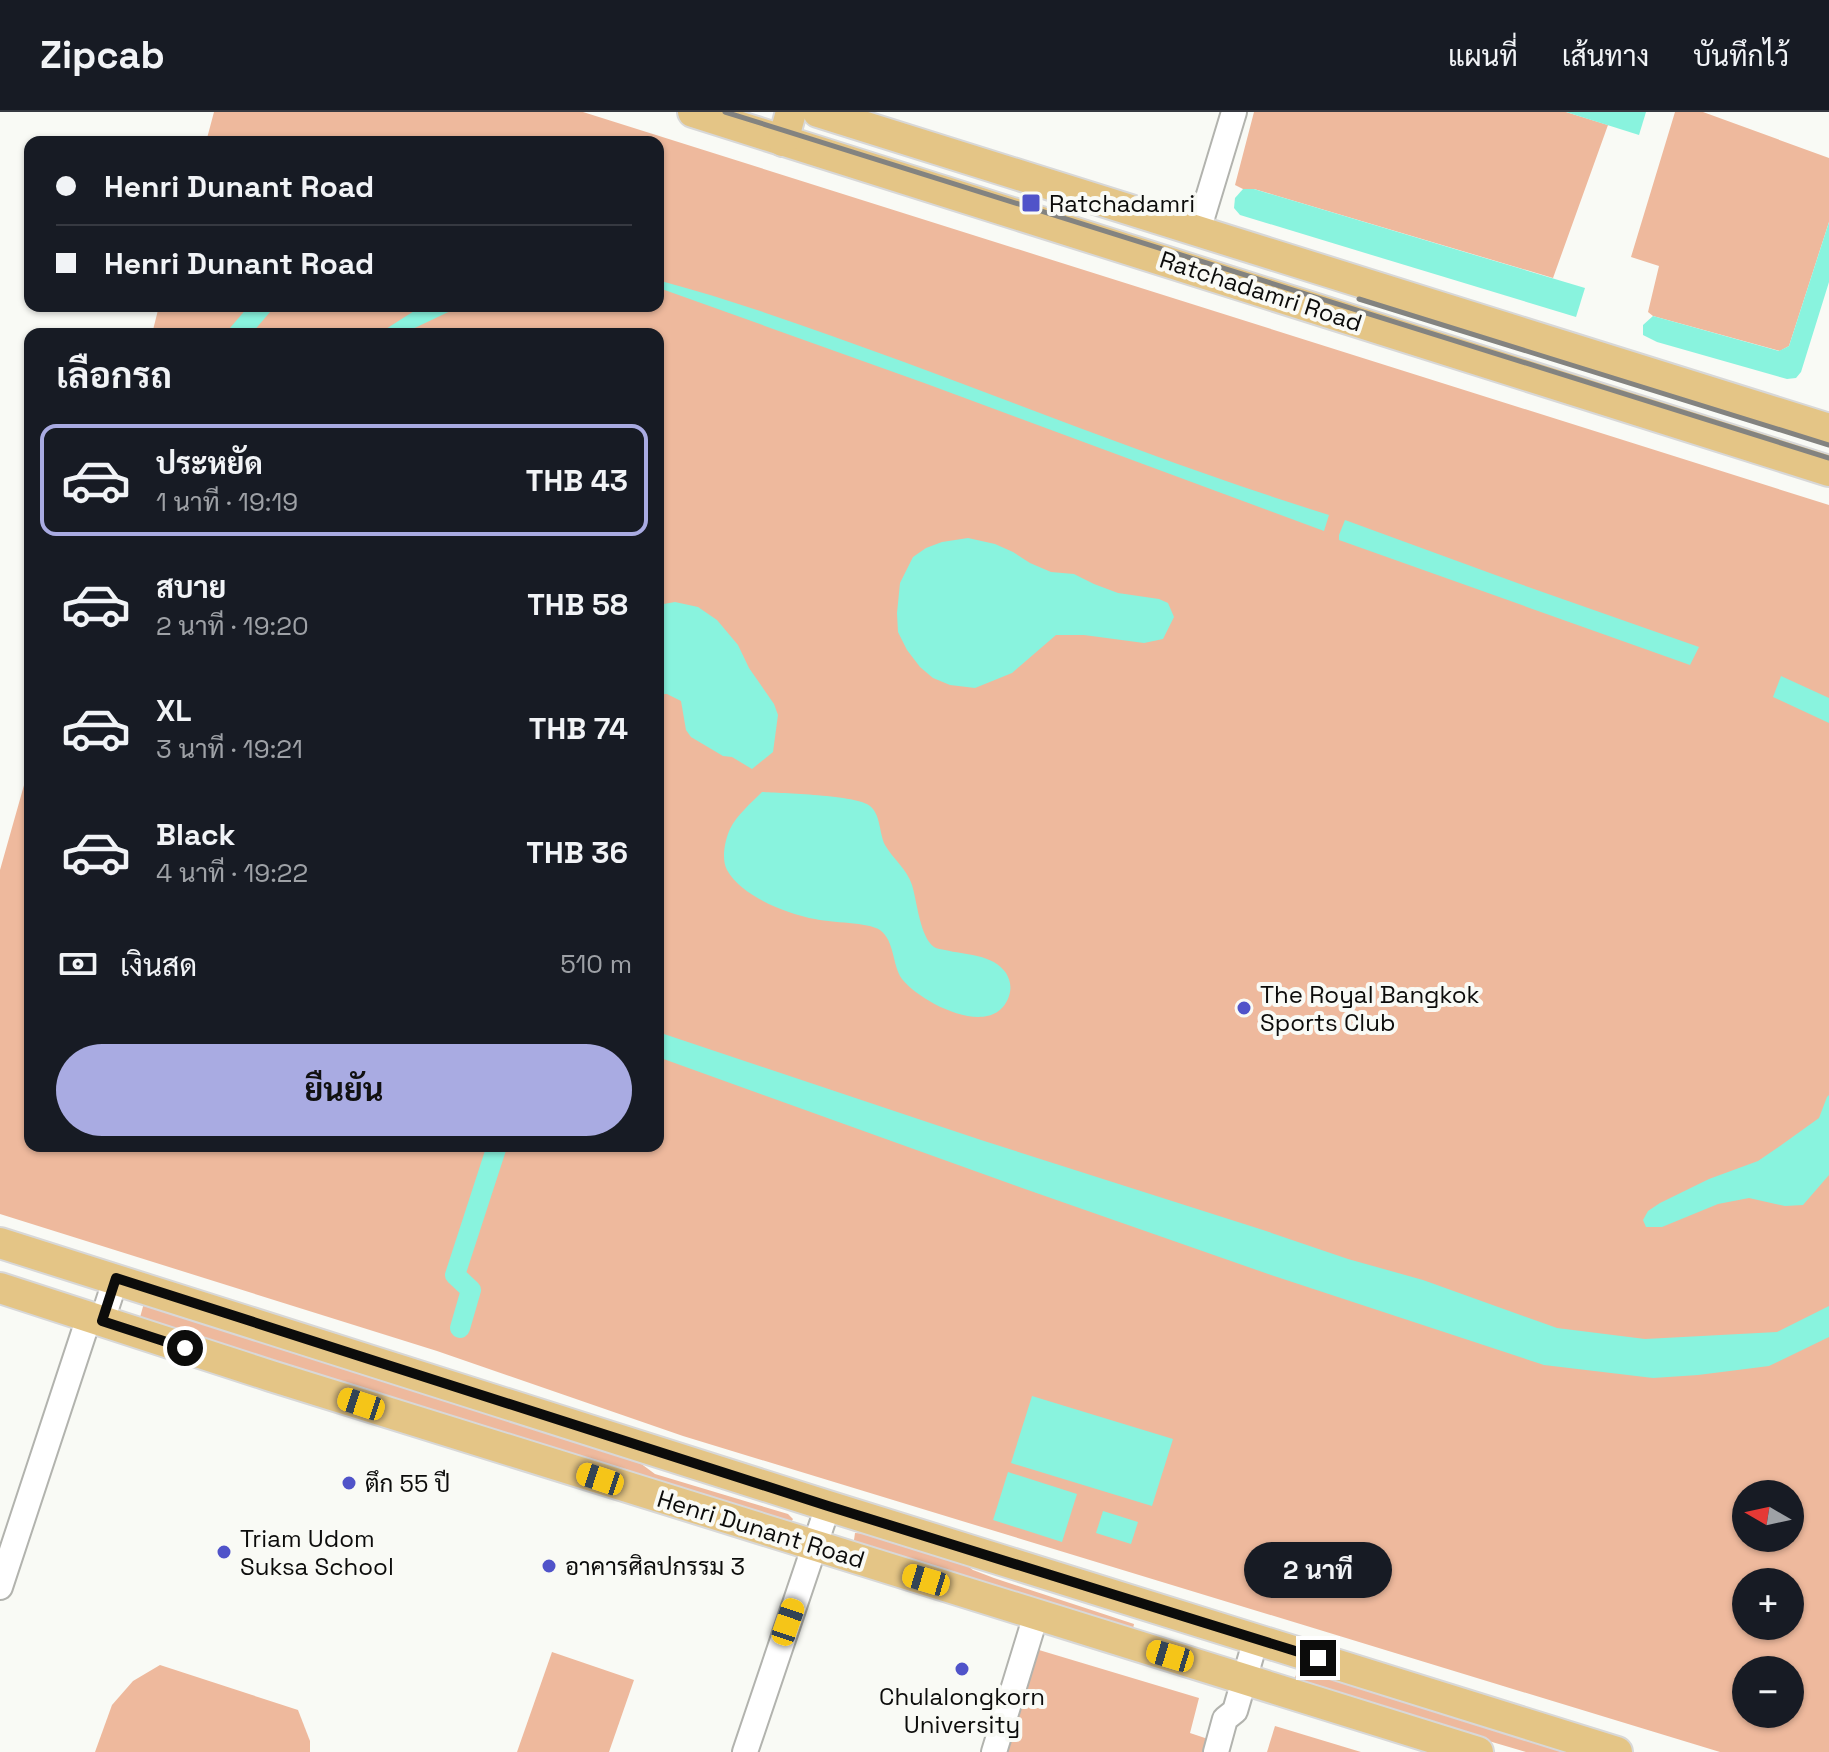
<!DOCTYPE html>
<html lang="th">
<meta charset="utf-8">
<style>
:root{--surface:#171b24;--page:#242831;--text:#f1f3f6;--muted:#9ea1a6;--line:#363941;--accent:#a9abe2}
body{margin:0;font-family:"Space Grotesk",Sarabun,sans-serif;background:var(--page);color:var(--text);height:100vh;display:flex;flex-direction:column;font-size:30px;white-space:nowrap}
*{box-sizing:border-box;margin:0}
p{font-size:26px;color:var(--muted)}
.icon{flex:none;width:44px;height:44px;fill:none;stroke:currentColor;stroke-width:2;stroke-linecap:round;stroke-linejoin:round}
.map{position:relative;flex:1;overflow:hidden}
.panel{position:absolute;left:24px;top:216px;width:640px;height:824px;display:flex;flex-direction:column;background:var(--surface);border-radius:16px;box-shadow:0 2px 6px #0004}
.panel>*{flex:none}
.top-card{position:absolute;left:24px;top:24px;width:640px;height:176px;border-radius:16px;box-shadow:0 2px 6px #0004;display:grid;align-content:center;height:176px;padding:0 32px;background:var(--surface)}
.needle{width:52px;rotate:279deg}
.fabs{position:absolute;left:1732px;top:1368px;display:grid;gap:16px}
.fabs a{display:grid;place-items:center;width:72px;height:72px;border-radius:50%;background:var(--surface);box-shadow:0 2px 6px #0004;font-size:40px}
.end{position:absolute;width:36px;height:36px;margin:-18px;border:10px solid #0c0c0b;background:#fff;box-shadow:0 0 0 4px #fff}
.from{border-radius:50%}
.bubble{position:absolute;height:56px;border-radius:28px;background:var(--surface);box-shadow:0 2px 6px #0004;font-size:26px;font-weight:700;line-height:56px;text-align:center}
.car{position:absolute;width:24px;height:48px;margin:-24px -12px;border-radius:10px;box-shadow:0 0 6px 2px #0007;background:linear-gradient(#f5c518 24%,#345 0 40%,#f5c518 0 76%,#345 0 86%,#f5c518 0)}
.top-card b{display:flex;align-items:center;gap:28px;height:76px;font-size:30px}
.top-card b+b{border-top:2px solid var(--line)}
.top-card i{width:20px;height:20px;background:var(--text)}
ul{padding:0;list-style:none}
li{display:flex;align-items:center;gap:24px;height:112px;margin:0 16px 12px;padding:0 16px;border:4px solid transparent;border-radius:16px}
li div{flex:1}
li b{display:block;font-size:30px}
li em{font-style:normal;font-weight:700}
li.active{border-color:var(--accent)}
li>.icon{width:72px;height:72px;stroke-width:1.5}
h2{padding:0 32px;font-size:36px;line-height:96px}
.pay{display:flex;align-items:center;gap:20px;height:88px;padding:0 32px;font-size:30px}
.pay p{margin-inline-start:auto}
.action{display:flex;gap:16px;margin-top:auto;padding:16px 32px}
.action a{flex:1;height:92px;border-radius:48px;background:var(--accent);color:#111;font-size:32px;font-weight:700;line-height:92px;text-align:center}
header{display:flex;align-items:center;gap:48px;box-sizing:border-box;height:112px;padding:0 40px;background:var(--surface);border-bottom:2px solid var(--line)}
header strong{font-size:38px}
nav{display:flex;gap:44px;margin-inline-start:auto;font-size:28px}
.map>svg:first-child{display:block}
.green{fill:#eeb99d;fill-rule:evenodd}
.water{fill:#89f3de}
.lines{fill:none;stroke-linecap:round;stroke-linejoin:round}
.canal{stroke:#89f3de;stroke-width:20}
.minor-casing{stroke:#b2b3ae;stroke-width:28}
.major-casing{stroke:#d8d8d8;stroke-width:34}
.minor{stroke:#fff;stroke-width:24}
.major{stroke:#e4c586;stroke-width:30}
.rail{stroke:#838380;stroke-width:5}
.route{stroke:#0c0c0b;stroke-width:10}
.poi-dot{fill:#5053c9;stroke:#f9faf5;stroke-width:3}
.labels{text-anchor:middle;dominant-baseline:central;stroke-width:8;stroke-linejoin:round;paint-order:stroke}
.poi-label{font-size:24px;fill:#0c0c0b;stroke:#f9faf5;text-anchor:start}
.street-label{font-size:24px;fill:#0c0c0b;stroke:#f9faf5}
</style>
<header>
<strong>Zipcab</strong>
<nav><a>แผนที่</a><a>เส้นทาง</a><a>บันทึกไว้</a></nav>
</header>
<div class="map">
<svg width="1829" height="1640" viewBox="0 0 1829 1640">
<rect width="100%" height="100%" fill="#f9faf5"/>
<g class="green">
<path d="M 214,0 L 583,0 L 1829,393 L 1829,1640 L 1720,1640 L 683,1324 L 437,1239 L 0,1102 L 0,758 L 30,652 L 30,1034 L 658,1034 L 658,222 L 152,222 L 159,194 L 658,194 L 658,30 L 206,30 ZM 1746,1382 L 1790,1382 L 1790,1426 L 1746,1426 ZM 1746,1470 L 1790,1470 L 1790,1514 L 1746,1514 ZM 1746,1558 L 1790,1558 L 1790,1602 L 1746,1602 Z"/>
<path d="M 1254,0 L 1566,0 L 1608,13 L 1553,166 L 1254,77 L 1243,77 L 1235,73 Z"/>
<path d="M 1675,0 L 1703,0 L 1829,46 L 1829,110 L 1789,234 L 1780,239 L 1653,204 L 1648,200 L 1659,154 L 1631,145 Z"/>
<path d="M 144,1191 L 625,1340 L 655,1362 L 788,1402 L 793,1407 L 790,1412 L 139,1209 Z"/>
<path d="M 855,1421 L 871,1422 L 958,1447 L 973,1458 L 994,1466 L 1134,1512 L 1133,1517 L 857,1433 L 854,1428 Z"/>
<path d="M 1029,1535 L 1199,1586 L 1190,1621 L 1217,1630 L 1213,1640 L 997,1640 Z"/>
<path d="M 552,1540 L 634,1568 L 609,1640 L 517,1640 Z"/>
<path d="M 160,1553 L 298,1598 L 310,1629 L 310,1640 L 95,1640 L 112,1593 L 133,1569 Z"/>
<path d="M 1298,1558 L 1322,1560 L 1579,1640 L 1526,1640 L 1299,1573 L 1294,1568 Z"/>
<path d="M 1275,1614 L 1361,1640 L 1267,1640 Z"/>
</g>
<g class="water">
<path d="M 1566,0 L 1646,0 L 1639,23 Z"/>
<path d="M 1243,77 L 1254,77 L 1585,176 L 1576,205 L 1240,103 L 1234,96 L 1235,86 Z"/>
<path d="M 1829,110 L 1829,170 L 1801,260 L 1796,266 L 1787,267 L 1657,230 L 1643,223 L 1643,213 L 1653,204 L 1779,239 L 1789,234 Z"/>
<path d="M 661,169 C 743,191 824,221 904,250 C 1045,302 1185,358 1329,403 L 1324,419 L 927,272 L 659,176 Z"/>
<path d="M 422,194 L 461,194 L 402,222 L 378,222 Z"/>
<path d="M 1345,408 L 1520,472 L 1699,535 L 1690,553 L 1339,428 L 1339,423 Z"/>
<path d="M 968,426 L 995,432 L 1013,440 L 1030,451 L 1051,460 L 1074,462 L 1094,472 L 1118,481 L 1159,487 L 1168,491 L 1174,505 L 1163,527 L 1144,531 L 1084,523 L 1056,523 L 1012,561 L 975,576 L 950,573 L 933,566 L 920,555 L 907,538 L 898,520 L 897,501 L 900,471 L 913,445 L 926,436 L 942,430 Z"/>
<path d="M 675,490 L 698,495 L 717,508 L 738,533 L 749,556 L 774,592 L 778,603 L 773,640 L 752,657 L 732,645 L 723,644 L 691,625 L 686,618 L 681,589 L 667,582 L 658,582 L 658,493 Z"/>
<path d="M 1781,564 L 1829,586 L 1829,611 L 1773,585 Z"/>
<path d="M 762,680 C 780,681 858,683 870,694 C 881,703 879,721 885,733 C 893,747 907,757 912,773 C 917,789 920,825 934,835 C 937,837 942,837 945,838 C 965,843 993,842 1006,861 C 1010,868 1012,875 1009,884 C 994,929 921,891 902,867 C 892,853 895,829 880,818 C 868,810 831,811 815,807 C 787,802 741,784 727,758 C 721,747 725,728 730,717 C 737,703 751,691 762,680 Z"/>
<path d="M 658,920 L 981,1028 L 1263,1118 L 1348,1147 L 1423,1168 L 1557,1216 L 1645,1227 L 1777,1220 L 1829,1194 L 1829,1225 L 1769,1254 L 1698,1263 L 1653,1266 L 1544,1253 L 1271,1163 L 1025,1077 L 658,945 Z"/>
<path d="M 1829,983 L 1829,1063 L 1803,1093 L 1785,1094 L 1749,1086 L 1718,1092 L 1662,1115 L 1646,1115 L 1643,1108 L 1648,1099 L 1660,1091 L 1709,1067 L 1758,1049 L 1780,1034 L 1819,1006 L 1827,985 Z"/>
<path d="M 1032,1284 L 1173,1327 L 1152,1394 L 1011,1351 Z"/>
<path d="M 1008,1360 L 1077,1382 L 1062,1430 L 993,1408 Z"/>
<path d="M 1103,1399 L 1138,1410 L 1131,1432 L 1096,1421 Z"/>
</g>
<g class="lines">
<g class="canal">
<path d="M 238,222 L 262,194"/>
<path d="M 460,1216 L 471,1178 L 455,1163 L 497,1034"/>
</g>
<g class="minor-casing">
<g id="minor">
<path d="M 1198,119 L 1234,0"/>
<path d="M 102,1209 L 116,1166"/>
<path d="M 0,1475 L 89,1205"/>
<path d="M 745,1640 L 828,1394"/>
<path d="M 994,1640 L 1036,1503"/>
<path d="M 1216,1640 L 1225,1607 L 1235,1599 L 1256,1527"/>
</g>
</g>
<g class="major-casing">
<g id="major">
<path d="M 693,0 L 1829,359"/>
<path d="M 818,0 L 1829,317"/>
<path d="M 783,29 L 791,0"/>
<path d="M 0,1131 L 828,1394 L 1617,1640"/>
<path d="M 0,1176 L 271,1264 L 1478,1640"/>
</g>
</g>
<use href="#minor" class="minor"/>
<use href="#major" class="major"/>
<g class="rail">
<path d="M 725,0 L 1829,346"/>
<path d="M 1359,187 L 1829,333"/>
</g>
</g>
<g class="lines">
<path class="route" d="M 185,1236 L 102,1209 L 116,1166 L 828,1394 L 1318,1546"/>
</g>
<g class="poi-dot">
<rect x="1021" y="81" width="20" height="20" rx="4"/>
<circle cx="1244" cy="896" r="8"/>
<circle cx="349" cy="1371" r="8"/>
<circle cx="224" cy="1440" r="8"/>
<circle cx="549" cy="1454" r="8"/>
<circle cx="962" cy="1557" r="8"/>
</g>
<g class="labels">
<g class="poi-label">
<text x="1049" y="91">Ratchadamri</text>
<text x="1260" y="882">The Royal Bangkok<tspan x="1260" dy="28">Sports Club</tspan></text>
<text x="365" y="1371">ตึก 55 ปี</text>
<text x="240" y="1426">Triam Udom<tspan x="240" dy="28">Suksa School</tspan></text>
<text x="565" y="1454">อาคารศิลปกรรม 3</text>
<text x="962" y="1584" text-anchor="middle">Chulalongkorn<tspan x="962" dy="28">University</tspan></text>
</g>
<g class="street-label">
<text transform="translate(1261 179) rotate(18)">Ratchadamri Road</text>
<text transform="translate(761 1417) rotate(17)">Henri Dunant Road</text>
</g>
</g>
</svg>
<div class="fabs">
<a><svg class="needle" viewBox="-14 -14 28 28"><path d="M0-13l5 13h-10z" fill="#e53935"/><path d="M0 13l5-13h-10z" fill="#9ea1a6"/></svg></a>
<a>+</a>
<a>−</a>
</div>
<i class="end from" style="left:185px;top:1236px"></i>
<i class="end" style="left:1318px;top:1546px"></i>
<div class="bubble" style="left:1244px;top:1430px;width:148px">2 นาที</div>
<i class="car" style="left:361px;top:1292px;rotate:288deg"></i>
<i class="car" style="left:600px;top:1367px;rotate:288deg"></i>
<i class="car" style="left:926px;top:1468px;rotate:287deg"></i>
<i class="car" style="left:788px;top:1510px;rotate:19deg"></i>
<i class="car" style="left:1170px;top:1544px;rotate:287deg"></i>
<div class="top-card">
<b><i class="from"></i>Henri Dunant Road</b>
<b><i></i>Henri Dunant Road</b>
</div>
<section class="panel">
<h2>เลือกรถ</h2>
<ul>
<li class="active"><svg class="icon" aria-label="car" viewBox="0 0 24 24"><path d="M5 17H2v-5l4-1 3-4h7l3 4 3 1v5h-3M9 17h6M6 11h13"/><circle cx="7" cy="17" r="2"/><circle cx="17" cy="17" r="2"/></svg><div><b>ประหยัด</b><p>1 นาที · 19:19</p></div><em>THB 43</em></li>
<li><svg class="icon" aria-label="car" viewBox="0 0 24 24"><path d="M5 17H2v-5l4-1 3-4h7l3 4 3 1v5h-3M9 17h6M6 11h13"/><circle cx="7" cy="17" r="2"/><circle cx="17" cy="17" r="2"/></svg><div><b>สบาย</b><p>2 นาที · 19:20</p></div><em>THB 58</em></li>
<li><svg class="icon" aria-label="car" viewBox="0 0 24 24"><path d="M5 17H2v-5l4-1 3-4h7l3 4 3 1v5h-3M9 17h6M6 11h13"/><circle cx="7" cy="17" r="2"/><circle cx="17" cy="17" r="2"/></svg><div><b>XL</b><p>3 นาที · 19:21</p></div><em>THB 74</em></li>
<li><svg class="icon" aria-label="car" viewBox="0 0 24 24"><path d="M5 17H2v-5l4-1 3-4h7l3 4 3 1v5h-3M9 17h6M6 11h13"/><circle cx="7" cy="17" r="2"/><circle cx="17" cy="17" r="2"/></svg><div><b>Black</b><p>4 นาที · 19:22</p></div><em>THB 36</em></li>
</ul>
<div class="pay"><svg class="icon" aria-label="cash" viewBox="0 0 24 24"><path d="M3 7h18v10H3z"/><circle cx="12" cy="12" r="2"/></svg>เงินสด<p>510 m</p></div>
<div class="action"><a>ยืนยัน</a></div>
</section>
</div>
